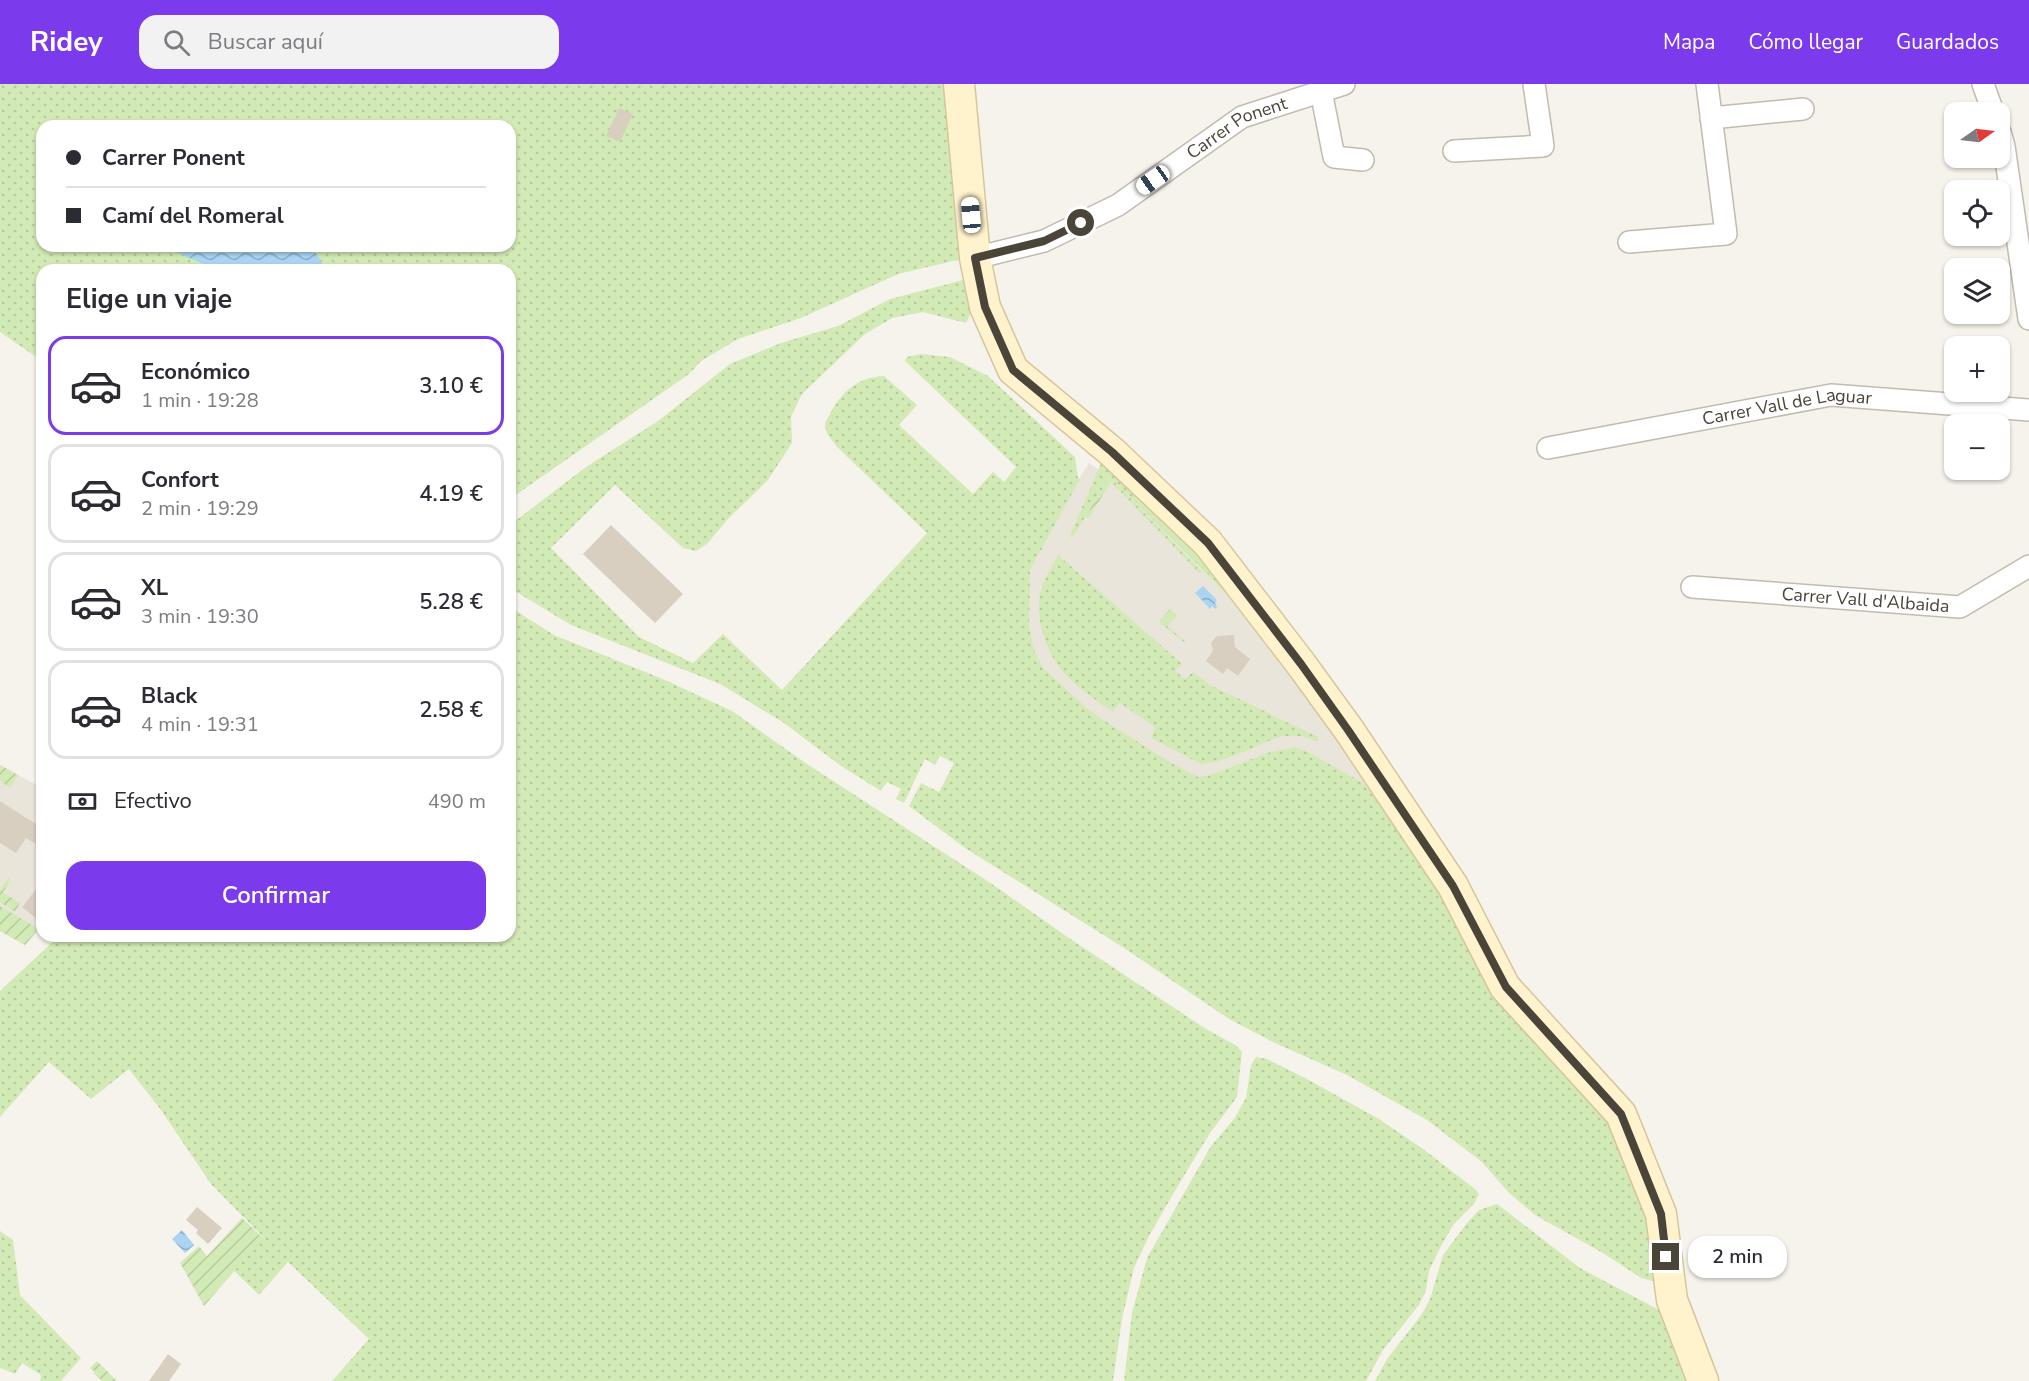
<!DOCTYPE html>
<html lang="es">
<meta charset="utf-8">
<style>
:root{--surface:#fff;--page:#f2f2f3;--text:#2b2b33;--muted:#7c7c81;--line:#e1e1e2;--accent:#7c3aed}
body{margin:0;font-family:"Nunito Sans",sans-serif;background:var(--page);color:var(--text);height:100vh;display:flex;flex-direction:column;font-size:22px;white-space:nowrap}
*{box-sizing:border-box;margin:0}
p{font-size:20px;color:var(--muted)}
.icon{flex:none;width:33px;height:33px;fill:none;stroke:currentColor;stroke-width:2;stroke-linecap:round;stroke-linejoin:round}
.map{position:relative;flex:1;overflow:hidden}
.drawer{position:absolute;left:36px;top:180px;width:480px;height:678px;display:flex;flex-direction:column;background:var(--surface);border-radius:18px;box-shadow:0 2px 4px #0004}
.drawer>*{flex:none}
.guide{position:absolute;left:36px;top:36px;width:480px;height:132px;border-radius:18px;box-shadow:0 2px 4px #0004;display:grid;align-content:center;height:132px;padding:0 30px;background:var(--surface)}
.needle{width:39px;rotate:76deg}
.buttons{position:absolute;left:1944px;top:18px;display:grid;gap:12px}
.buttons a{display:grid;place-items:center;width:66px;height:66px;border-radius:12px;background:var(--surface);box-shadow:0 2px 4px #0004;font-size:30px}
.end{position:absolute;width:27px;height:27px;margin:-14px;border:8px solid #4b4439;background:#fff;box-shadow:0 0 0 3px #fff}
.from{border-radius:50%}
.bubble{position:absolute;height:42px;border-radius:18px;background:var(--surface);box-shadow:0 2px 4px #0004;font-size:20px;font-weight:600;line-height:42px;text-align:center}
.car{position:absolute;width:18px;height:36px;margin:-18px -9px;border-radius:8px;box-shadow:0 0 4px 2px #0007;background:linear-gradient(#fff 24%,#345 0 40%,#fff 0 76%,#345 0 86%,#fff 0)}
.guide b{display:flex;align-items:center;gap:21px;height:57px;font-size:22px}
.guide b+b{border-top:2px solid var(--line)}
.guide i{width:15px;height:15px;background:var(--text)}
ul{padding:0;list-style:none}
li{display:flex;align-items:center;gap:18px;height:99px;margin:0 12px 9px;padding:0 18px;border:3px solid var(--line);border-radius:18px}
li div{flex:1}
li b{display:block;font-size:22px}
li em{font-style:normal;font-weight:600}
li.on{border-color:var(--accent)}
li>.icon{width:54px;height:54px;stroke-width:1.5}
h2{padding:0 30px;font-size:27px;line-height:72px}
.pay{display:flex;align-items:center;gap:15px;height:66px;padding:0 30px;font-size:22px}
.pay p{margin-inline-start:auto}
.action{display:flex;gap:12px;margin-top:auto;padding:12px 30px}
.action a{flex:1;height:69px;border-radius:18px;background:var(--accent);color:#fff;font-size:24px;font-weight:600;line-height:69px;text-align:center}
header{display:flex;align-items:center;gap:36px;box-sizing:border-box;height:84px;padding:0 30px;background:var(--accent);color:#fff}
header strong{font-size:28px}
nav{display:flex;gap:33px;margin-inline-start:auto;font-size:21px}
.search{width:420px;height:54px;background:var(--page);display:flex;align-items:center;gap:15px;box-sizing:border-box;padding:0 21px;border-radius:18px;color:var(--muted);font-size:22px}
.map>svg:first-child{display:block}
.residential{fill:#eae5da}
.grass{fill:url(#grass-dots);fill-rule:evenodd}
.forest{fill:url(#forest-crowns)}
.garden{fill:url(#garden-furrows)}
.water{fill:url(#water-waves)}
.building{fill:#d8cfc1}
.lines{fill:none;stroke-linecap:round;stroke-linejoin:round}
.street-casing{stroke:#c2bbae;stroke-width:24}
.secondary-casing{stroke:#d6c79b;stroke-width:33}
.street{stroke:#fff;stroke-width:21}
.secondary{stroke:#fff3cd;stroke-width:30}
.route{stroke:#4b4439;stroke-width:8}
.labels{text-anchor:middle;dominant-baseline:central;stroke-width:4.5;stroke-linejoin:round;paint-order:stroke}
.street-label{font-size:18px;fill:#4b4439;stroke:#fff}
</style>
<header>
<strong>Ridey</strong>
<div class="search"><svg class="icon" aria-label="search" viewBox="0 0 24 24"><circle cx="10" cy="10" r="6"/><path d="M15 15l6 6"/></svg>Buscar aquí</div>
<nav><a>Mapa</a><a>Cómo llegar</a><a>Guardados</a></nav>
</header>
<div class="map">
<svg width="2029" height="1297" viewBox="0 0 2029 1297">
<defs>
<pattern id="grass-dots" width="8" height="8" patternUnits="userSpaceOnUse" patternTransform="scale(1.5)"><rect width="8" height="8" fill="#d2eab5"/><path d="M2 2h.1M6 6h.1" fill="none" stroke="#b6ca9c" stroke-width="1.8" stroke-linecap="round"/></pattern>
<pattern id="forest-crowns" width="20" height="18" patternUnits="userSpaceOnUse" patternTransform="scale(1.5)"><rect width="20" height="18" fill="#d2eab5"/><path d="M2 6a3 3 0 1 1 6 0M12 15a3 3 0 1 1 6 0" fill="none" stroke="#b6ca9c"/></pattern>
<pattern id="garden-furrows" width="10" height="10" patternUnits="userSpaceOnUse" patternTransform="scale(1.5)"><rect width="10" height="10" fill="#d2eab5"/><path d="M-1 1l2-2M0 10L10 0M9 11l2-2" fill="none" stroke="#b6ca9c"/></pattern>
<pattern id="water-waves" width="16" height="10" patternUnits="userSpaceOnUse" patternTransform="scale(1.5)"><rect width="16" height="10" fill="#a9d4f2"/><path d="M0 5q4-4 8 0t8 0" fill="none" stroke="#8caec5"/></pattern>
</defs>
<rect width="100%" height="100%" fill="#f6f3ec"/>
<g class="residential">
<path d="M 1089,379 L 1110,393 L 1247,531 L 1381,713 L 1295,860 L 995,604 L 1024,479 Z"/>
<path d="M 0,681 L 42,704 L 42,841 L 25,861 L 0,847 Z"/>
</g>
<g class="grass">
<path d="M 0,0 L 951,0 L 962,175 L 898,190 L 801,234 L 738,255 L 701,277 L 689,290 L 510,415 L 510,186 L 42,186 L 42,277 L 0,248 ZM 42,42 L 510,42 L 510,162 L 42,162 Z"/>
<path d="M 967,195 L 974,223 L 966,239 L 923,228 L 892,234 L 865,250 L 802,310 L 791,333 L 792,359 L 768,396 L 728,435 L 707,460 L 696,467 L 683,464 L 615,401 L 551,464 L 639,553 L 693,579 L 723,550 L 782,606 L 927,449 L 836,362 C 832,356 825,349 825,341 C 825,337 829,332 831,328 C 842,307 859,293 884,292 L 917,321 L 899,341 L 973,410 L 993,388 L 1004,398 L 1016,383 L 905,277 L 907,273 L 921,270 L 950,273 L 988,292 L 1075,373 L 1078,394 L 1080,395 L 1030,486 L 1029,543 L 1034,566 L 1043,584 L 1091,628 L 1171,679 L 1198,693 L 1211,691 L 1267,669 L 1295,663 L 1306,667 L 1363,699 L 1378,718 L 1381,713 L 1427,783 L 1502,921 L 1525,949 L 1573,997 L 1615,1046 L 1646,1115 L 1662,1187 L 1653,1197 L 1641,1194 L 1603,1169 L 1535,1131 L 1508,1108 L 1482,1078 L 1427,1036 L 1347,991 L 1275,959 L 1229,935 L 1124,864 L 965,764 L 909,722 L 921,699 L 939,708 L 954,679 L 940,672 L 935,681 L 925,675 L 904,719 L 896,715 L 901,705 L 887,698 L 881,707 L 841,682 L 784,639 L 720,600 L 571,541 L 510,504 L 510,441 L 586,383 L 658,337 L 730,280 L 781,259 L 838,242 L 890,215 Z"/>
<path d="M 1104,372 L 1199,459 L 1330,644 L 1318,630 L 1301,604 L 1247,531 L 1110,393 L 1072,454 L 1070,452 Z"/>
<path d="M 1058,471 L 1182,580 L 1175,587 L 1185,595 L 1193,588 L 1210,601 L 1318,653 L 1317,657 L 1301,652 L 1281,652 L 1236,671 L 1218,677 L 1201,680 L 1151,654 L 1155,643 L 1120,619 L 1113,628 C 1099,618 1085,609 1072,597 C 1047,575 1031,532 1043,500 C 1047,490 1053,480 1058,471 Z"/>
<path d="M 510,523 L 554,551 L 665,596 L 732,627 L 807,680 L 992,800 L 1069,854 L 1206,945 L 1237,962 L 1242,968 L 1237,1013 L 1210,1049 L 1176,1105 L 1149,1152 L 1134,1184 L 1122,1235 L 1113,1297 L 332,1297 L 369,1255 L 288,1178 L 259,1211 L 234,1187 L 263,1153 L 211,1100 L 161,1026 L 129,985 L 91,1015 L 49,978 L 0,1033 L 0,907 L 59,852 L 510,852 Z"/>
<path d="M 1256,973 L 1267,975 L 1307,995 L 1379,1035 L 1423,1065 L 1475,1105 L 1479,1110 L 1474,1120 L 1453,1141 L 1439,1166 L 1429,1187 L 1426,1206 L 1419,1221 L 1383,1266 L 1366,1297 L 1124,1297 L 1132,1229 L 1147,1174 L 1211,1062 L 1234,1035 L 1246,1014 L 1251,981 Z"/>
<path d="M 1497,1120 L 1580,1184 L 1659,1226 L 1671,1242 L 1692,1297 L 1375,1297 L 1387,1275 L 1422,1230 L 1430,1215 L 1443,1171 L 1467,1139 L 1479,1126 Z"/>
<path d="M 0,1147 L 13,1156 L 20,1211 L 81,1274 L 61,1297 L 40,1297 L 41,1291 L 22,1279 L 15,1290 L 0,1284 Z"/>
</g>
<path class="forest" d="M 1134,408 L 1193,458 L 1310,608 L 1300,609 L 1297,599 L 1217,496 L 1195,477 L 1133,414 Z"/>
<g class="garden">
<path d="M 1110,393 L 1202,488 L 1200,490 L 1111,398 L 1088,435 L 1085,433 Z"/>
<path d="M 1170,525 L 1177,531 L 1167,542 L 1186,558 L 1185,559 L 1159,538 Z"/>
<path d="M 0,681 L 18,691 L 10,704 L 0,697 Z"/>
<path d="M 8,794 L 11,796 L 3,808 L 20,819 L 15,828 L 0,818 L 0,806 Z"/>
<path d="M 0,822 L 39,845 L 25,861 L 0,847 Z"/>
<path d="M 242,1134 L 263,1154 L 204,1222 L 180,1179 L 199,1162 L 207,1172 Z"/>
<path d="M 97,1277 L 117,1297 L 102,1297 L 93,1289 L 95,1288 L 90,1284 Z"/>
</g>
<g class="water">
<path d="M 162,162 L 302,162 L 316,169 L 323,181 L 321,186 L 217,186 Z"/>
<path d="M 1203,502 L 1217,516 L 1215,519 L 1217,523 L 1216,525 L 1212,522 L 1210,525 L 1195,509 Z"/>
<path d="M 182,1146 L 194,1161 L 185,1169 L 172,1155 Z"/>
</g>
<g class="building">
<path d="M 619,24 L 633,30 L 620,58 L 606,52 Z"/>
<path d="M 611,441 L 683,510 L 655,539 L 583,470 Z"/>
<path d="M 1234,551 L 1235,563 L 1250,575 L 1238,592 L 1227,584 L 1223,590 L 1206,577 L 1213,567 L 1211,559 L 1214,555 L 1217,552 Z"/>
<path d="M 0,717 L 42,744 L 42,764 L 26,754 L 16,769 L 0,759 Z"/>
<path d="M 42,798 L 42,839 L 22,823 Z"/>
<path d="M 197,1123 L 222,1144 L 208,1160 L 196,1149 L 198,1146 L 186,1136 Z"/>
<path d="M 168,1270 L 181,1280 L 169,1297 L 149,1297 Z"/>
</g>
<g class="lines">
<g class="street-casing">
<g id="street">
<path d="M 1983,0 L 1993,28"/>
<path d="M 1321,7 L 1334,73 L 1363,76"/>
<path d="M 1711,34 L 1803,25"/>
<path d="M 2000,48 L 2004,62 L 2029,235"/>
<path d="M 1454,67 L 1543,62 L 1534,0"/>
<path d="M 1629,158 L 1726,150 L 1707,0"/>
<path id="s1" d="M 975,174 L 1044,157 L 1118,121 L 1242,33 L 1344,0"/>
<path id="s2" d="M 1548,364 L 1831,311 L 2029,326"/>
<path id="s3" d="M 1692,503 L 1960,523 L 2029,482"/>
</g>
</g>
<g class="secondary-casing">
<path id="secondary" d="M 959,0 L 975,174 L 985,223 L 1013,286 L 1112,368 L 1208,459 L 1301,580 L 1349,646 L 1453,802 L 1505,903 L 1621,1030 L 1661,1130 L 1672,1216 L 1703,1297"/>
</g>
<use href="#street" class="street"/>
<use href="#secondary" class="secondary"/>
</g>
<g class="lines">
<path class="route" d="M 1081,139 L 1044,157 L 975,174 L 985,223 L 1013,286 L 1112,368 L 1208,459 L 1301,580 L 1348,646 L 1453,802 L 1506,903 L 1621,1030 L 1661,1130 L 1666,1173"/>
</g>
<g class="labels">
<g class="street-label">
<text stroke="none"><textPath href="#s1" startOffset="296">Carrer Ponent</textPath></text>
<text stroke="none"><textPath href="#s2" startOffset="243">Carrer Vall de Laguar</textPath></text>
<text stroke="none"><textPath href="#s3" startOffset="174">Carrer Vall d'Albaida</textPath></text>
</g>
</g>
</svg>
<div class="buttons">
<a><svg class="needle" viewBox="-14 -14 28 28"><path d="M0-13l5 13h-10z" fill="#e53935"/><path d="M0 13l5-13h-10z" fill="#7c7c81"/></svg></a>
<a><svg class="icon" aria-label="locate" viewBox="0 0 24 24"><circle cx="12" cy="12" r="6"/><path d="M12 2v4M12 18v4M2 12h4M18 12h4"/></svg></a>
<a><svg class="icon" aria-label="layers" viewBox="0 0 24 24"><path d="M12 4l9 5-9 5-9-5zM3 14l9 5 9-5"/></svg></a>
<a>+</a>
<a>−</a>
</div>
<i class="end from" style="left:1081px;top:139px"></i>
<i class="end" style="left:1666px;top:1173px"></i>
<div class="bubble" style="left:1688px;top:1152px;width:99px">2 min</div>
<i class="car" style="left:1153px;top:96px;rotate:235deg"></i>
<i class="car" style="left:971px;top:131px;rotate:355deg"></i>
<div class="guide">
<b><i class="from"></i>Carrer Ponent</b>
<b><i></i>Camí del Romeral</b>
</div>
<section class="drawer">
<h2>Elige un viaje</h2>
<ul>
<li class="on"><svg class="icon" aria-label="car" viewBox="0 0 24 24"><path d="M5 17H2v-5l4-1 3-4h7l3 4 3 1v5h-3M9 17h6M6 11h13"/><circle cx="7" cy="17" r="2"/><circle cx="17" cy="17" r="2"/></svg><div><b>Económico</b><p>1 min · 19:28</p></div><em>3.10 €</em></li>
<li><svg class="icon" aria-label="car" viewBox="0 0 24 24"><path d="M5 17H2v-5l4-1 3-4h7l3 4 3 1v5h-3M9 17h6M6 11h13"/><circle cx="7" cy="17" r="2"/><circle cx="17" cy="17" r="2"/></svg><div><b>Confort</b><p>2 min · 19:29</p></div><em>4.19 €</em></li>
<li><svg class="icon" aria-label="car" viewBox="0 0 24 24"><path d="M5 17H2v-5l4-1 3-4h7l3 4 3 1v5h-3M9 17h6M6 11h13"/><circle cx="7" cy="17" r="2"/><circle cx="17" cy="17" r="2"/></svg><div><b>XL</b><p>3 min · 19:30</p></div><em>5.28 €</em></li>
<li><svg class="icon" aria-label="car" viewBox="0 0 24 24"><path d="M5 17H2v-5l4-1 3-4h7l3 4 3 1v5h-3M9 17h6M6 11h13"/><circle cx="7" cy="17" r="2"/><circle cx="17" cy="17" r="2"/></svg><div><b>Black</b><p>4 min · 19:31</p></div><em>2.58 €</em></li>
</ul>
<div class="pay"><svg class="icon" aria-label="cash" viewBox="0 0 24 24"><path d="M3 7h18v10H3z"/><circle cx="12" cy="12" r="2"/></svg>Efectivo<p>490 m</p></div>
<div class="action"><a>Confirmar</a></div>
</section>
</div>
